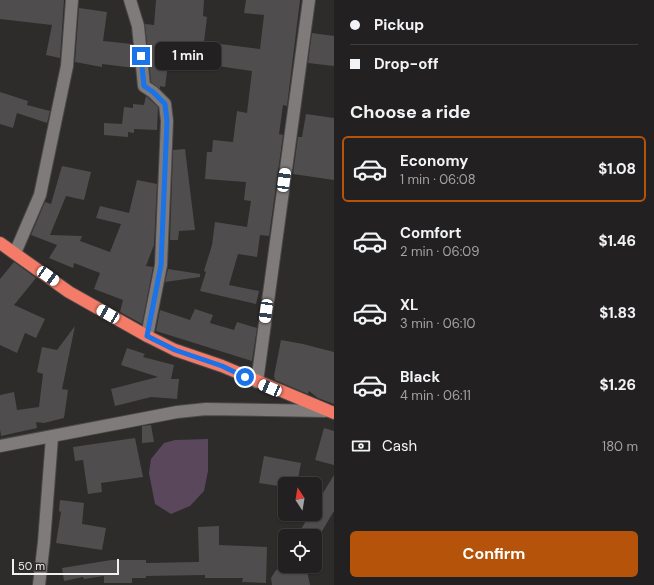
<!DOCTYPE html>
<meta charset="utf-8">
<style>
:root{--surface:#222020;--page:#2a2829;--text:#f1f3f6;--muted:#a2a3a5;--line:#3f3e3e;--accent:#b45309}
body{margin:0;font-family:"DM Sans",sans-serif;background:var(--page);color:var(--text);height:100vh;display:flex;flex-direction:column;font-size:15px;white-space:nowrap}
*{box-sizing:border-box;margin:0}
p{font-size:13px;color:var(--muted)}
.icon{flex:none;width:22px;height:22px;fill:none;stroke:currentColor;stroke-width:2;stroke-linecap:round;stroke-linejoin:round}
.map{position:relative;flex:1;overflow:hidden}
.drawer{display:flex;flex-direction:column;background:var(--surface);width:320px}
.drawer>*{flex:none}
.guide{display:grid;align-content:center;height:88px;padding:0 16px;background:var(--surface)}
.needle{width:26px;rotate:348deg}
.controls{position:absolute;left:278px;top:477px;display:grid;gap:8px}
.controls a{display:grid;place-items:center;width:44px;height:44px;border-radius:6px;background:var(--surface);box-shadow:0 1px 3px #0004,0 0 0 1px var(--line);font-size:20px}
.scale{position:absolute;left:12px;bottom:10px;width:107px;box-sizing:border-box;padding-left:4px;border:2px solid #f1efef;border-top:0;font-size:11px;line-height:14px;white-space:nowrap;color:#f1efef;-webkit-text-stroke:3px #2e2b2b;paint-order:stroke}
.end{position:absolute;width:18px;height:18px;margin:-9px;border:5px solid #1a73e8;background:#fff;box-shadow:0 0 0 2px #fff}
.from{border-radius:50%}
.bubble{position:absolute;height:28px;border-radius:6px;background:var(--surface);box-shadow:0 1px 3px #0004,0 0 0 1px var(--line);font-size:13px;font-weight:700;line-height:28px;text-align:center}
.car{position:absolute;width:12px;height:24px;margin:-12px -6px;border-radius:5px;box-shadow:0 0 3px 1px #0007;background:linear-gradient(#fff 24%,#345 0 40%,#fff 0 76%,#345 0 86%,#fff 0)}
.guide b{display:flex;align-items:center;gap:14px;height:38px;font-size:15px}
.guide b+b{border-top:1px solid var(--line)}
.guide i{width:10px;height:10px;background:var(--text)}
ul{padding:0;list-style:none}
li{display:flex;align-items:center;gap:12px;height:66px;margin:0 8px 6px;padding:0 8px;border:2px solid transparent;border-radius:6px}
li div{flex:1}
li b{display:block;font-size:15px}
li em{font-style:normal;font-weight:700}
li.current{border-color:var(--accent)}
li>.icon{width:36px;height:36px;stroke-width:1.5}
h2{padding:0 16px;font-size:18px;line-height:48px}
.pay{display:flex;align-items:center;gap:10px;height:44px;padding:0 16px;font-size:15px}
.pay p{margin-inline-start:auto}
.primary-button{display:flex;gap:8px;margin-top:auto;padding:8px 16px}
.primary-button a{flex:1;height:46px;border-radius:6px;background:var(--accent);color:#fff;font-size:16px;font-weight:700;line-height:46px;text-align:center}
main{display:flex;flex:1;min-height:0}
.map>svg:first-child{display:block}
.water{fill:#5a475c}
.building{fill:#504d4e}
.lines{fill:none;stroke-linecap:round;stroke-linejoin:round}
.minor-casing{stroke:#4b4849;stroke-width:14}
.highway-casing{stroke:#4b4849;stroke-width:14}
.minor{stroke:#7f7b7b;stroke-width:12}
.highway{stroke:#f47b67;stroke-width:12}
.route{stroke:#1a73e8;stroke-width:5}
</style>
<main>
<div class="map">
<svg width="334" height="585" viewBox="0 0 334 585">
<rect width="100%" height="100%" fill="#2e2b2b"/>
<path class="water" d="M 208,439 L 208,471 L 204,491 L 190,506 L 171,514 L 155,504 L 149,473 L 151,459 L 164,443 L 175,440 Z"/>
<g class="building">
<path d="M 0,0 L 64,0 L 60,58 L 46,55 L 52,25 L 0,19 Z"/>
<path d="M 156,0 L 204,0 L 203,16 L 207,17 L 204,42 L 260,49 L 264,15 L 244,13 L 246,0 L 300,0 L 287,106 L 283,105 L 279,134 L 283,135 L 269,236 L 260,235 L 257,257 L 238,254 L 229,285 L 259,291 L 256,304 L 200,291 L 206,272 L 204,271 L 212,245 L 215,222 L 247,227 L 251,201 L 244,200 L 246,182 L 205,179 L 207,152 L 212,152 L 213,140 L 233,142 L 237,111 L 247,113 L 252,71 L 204,64 L 203,69 L 168,64 L 165,87 L 160,86 L 160,89 L 151,82 L 145,24 L 154,25 Z"/>
<path d="M 79,8 L 107,12 L 103,41 L 132,44 L 135,68 L 102,64 L 102,67 L 75,62 Z"/>
<path d="M 312,33 L 334,36 L 334,66 L 308,63 Z"/>
<path d="M 0,92 L 28,101 L 27,105 L 50,111 L 47,123 L 17,113 L 13,128 L 0,124 Z"/>
<path d="M 146,96 L 158,107 L 157,130 L 134,129 L 134,133 L 128,132 L 128,137 L 104,135 L 104,123 L 122,124 L 124,107 L 133,108 L 133,104 L 144,105 Z"/>
<path d="M 306,114 L 334,118 L 334,180 L 293,174 L 298,137 L 302,137 Z"/>
<path d="M 185,149 L 195,230 L 179,231 L 178,240 L 170,240 L 173,150 Z"/>
<path d="M 62,166 L 91,172 L 84,200 L 66,196 L 50,235 L 82,236 L 80,241 L 110,252 L 121,224 L 96,218 L 100,206 L 129,213 L 137,180 L 157,184 L 154,245 L 146,266 L 153,267 L 142,324 L 120,312 L 123,300 L 94,289 L 100,273 L 74,263 L 73,268 L 49,258 L 57,245 L 31,235 L 45,202 L 51,204 Z"/>
<path d="M 14,262 L 36,278 L 14,305 L 45,319 L 36,338 L 25,333 L 17,353 L 0,345 L 0,279 Z"/>
<path d="M 168,269 L 200,274 L 200,277 L 165,282 Z"/>
<path d="M 195,309 L 213,315 L 210,323 L 234,330 L 237,322 L 257,328 L 252,361 L 156,331 L 160,310 L 190,320 Z"/>
<path d="M 75,326 L 62,389 L 68,390 L 64,418 L 44,423 L 36,422 L 37,428 L 1,436 L 0,429 L 0,395 L 14,392 L 17,410 L 39,407 L 43,374 L 37,372 L 42,347 L 57,350 Z"/>
<path d="M 281,340 L 303,344 L 334,352 L 334,404 L 318,398 L 309,391 L 308,394 L 275,380 L 274,376 Z"/>
<path d="M 127,348 L 145,354 L 143,357 L 174,365 L 171,379 L 179,379 L 177,399 L 151,397 L 115,406 L 111,389 L 158,377 L 121,365 Z"/>
<path d="M 151,425 L 154,442 L 142,443 L 142,426 Z"/>
<path d="M 324,428 L 334,431 L 334,465 L 315,460 Z"/>
<path d="M 135,438 L 143,477 L 101,483 L 102,492 L 88,494 L 83,460 L 75,461 L 73,447 Z"/>
<path d="M 264,456 L 301,463 L 297,484 L 285,484 L 285,487 L 259,483 Z"/>
<path d="M 334,475 L 334,511 L 319,536 L 297,536 L 310,514 L 315,514 L 315,506 Z"/>
<path d="M 60,500 L 84,503 L 82,524 L 106,528 L 102,550 L 56,543 L 61,512 L 59,511 Z"/>
<path d="M 219,526 L 219,545 L 267,547 L 266,583 L 242,582 L 243,578 L 205,578 L 205,575 L 146,576 L 146,578 L 132,578 L 132,583 L 104,583 L 104,576 L 84,579 L 83,577 L 64,581 L 62,568 L 111,560 L 146,560 L 146,563 L 199,562 L 198,527 Z"/>
<path d="M 297,566 L 306,566 L 310,585 L 272,585 L 271,578 L 276,570 Z"/>
</g>
<g class="lines">
<g class="minor-casing">
<g id="minor">
<path d="M 130,0 L 138,26 L 144,86 L 153,92 L 165,104 L 167,121 L 161,265 L 147,336"/>
<path d="M 15,253 L 40,195 L 67,66 L 72,0"/>
<path d="M 257,382 L 309,0"/>
<path d="M 0,446 L 177,412 L 206,409 L 325,411"/>
<path d="M 39,585 L 44,542 L 52,437"/>
</g>
</g>
<g class="highway-casing">
<path id="highway" d="M 0,243 L 69,292 L 147,336 L 175,350 L 222,366 L 334,413"/>
</g>
<use href="#minor" class="minor"/>
<use href="#highway" class="highway"/>
</g>
<g class="lines">
<path class="route" d="M 141,56 L 144,86 L 153,92 L 165,104 L 167,121 L 161,265 L 147,336 L 175,350 L 222,366 L 245,377"/>
</g>
</svg>
<div class="controls">
<a><svg class="needle" viewBox="-14 -14 28 28"><path d="M0-13l5 13h-10z" fill="#e53935"/><path d="M0 13l5-13h-10z" fill="#a2a3a5"/></svg></a>
<a><svg class="icon" aria-label="locate" viewBox="0 0 24 24"><circle cx="12" cy="12" r="6"/><path d="M12 2v4M12 18v4M2 12h4M18 12h4"/></svg></a>
</div>
<div class="scale">50 m</div>
<i class="end from" style="left:245px;top:377px"></i>
<i class="end" style="left:141px;top:56px"></i>
<div class="bubble" style="left:155px;top:42px;width:66px">1 min</div>
<i class="car" style="left:284px;top:180px;rotate:8deg"></i>
<i class="car" style="left:48px;top:276px;rotate:125deg"></i>
<i class="car" style="left:266px;top:311px;rotate:188deg"></i>
<i class="car" style="left:108px;top:314px;rotate:300deg"></i>
<i class="car" style="left:270px;top:388px;rotate:293deg"></i>
</div>
<section class="drawer">
<div class="guide">
<b><i class="from"></i>Pickup</b>
<b><i></i>Drop-off</b>
</div>
<h2>Choose a ride</h2>
<ul>
<li class="current"><svg class="icon" aria-label="car" viewBox="0 0 24 24"><path d="M5 17H2v-5l4-1 3-4h7l3 4 3 1v5h-3M9 17h6M6 11h13"/><circle cx="7" cy="17" r="2"/><circle cx="17" cy="17" r="2"/></svg><div><b>Economy</b><p>1 min · 06:08</p></div><em>$1.08</em></li>
<li><svg class="icon" aria-label="car" viewBox="0 0 24 24"><path d="M5 17H2v-5l4-1 3-4h7l3 4 3 1v5h-3M9 17h6M6 11h13"/><circle cx="7" cy="17" r="2"/><circle cx="17" cy="17" r="2"/></svg><div><b>Comfort</b><p>2 min · 06:09</p></div><em>$1.46</em></li>
<li><svg class="icon" aria-label="car" viewBox="0 0 24 24"><path d="M5 17H2v-5l4-1 3-4h7l3 4 3 1v5h-3M9 17h6M6 11h13"/><circle cx="7" cy="17" r="2"/><circle cx="17" cy="17" r="2"/></svg><div><b>XL</b><p>3 min · 06:10</p></div><em>$1.83</em></li>
<li><svg class="icon" aria-label="car" viewBox="0 0 24 24"><path d="M5 17H2v-5l4-1 3-4h7l3 4 3 1v5h-3M9 17h6M6 11h13"/><circle cx="7" cy="17" r="2"/><circle cx="17" cy="17" r="2"/></svg><div><b>Black</b><p>4 min · 06:11</p></div><em>$1.26</em></li>
</ul>
<div class="pay"><svg class="icon" aria-label="cash" viewBox="0 0 24 24"><path d="M3 7h18v10H3z"/><circle cx="12" cy="12" r="2"/></svg>Cash<p>180 m</p></div>
<div class="primary-button"><a>Confirm</a></div>
</section>
</main>
